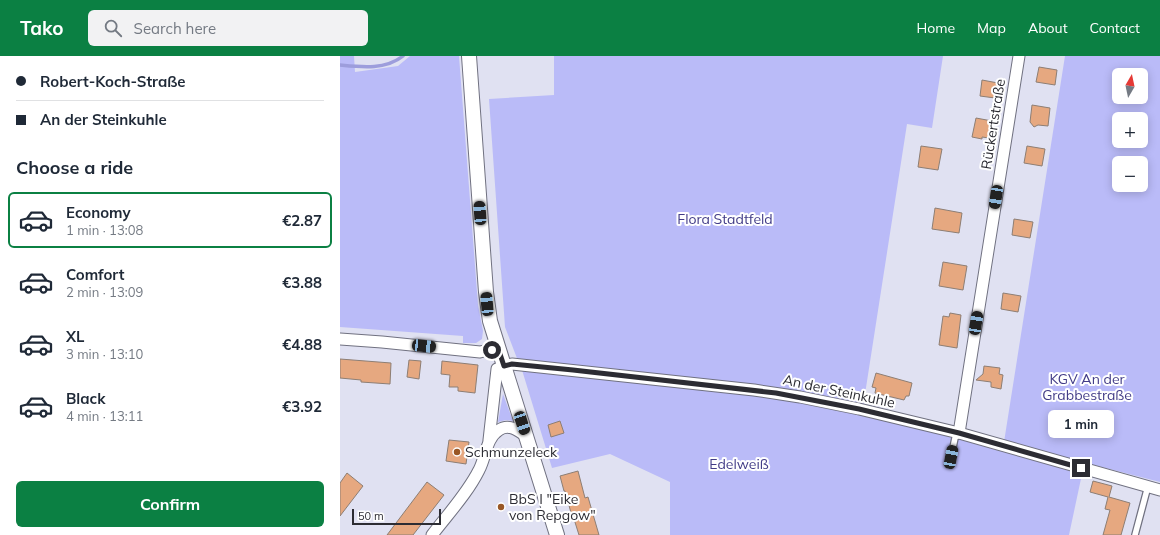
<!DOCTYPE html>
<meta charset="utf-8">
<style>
:root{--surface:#fff;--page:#f2f2f3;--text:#1f2937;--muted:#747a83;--line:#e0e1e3;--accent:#0b8043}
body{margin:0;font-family:Mulish,sans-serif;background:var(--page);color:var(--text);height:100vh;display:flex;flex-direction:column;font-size:15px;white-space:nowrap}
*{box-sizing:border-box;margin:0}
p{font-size:13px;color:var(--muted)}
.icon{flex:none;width:22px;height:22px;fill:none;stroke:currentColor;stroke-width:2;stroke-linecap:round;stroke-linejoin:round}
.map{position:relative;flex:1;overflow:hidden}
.details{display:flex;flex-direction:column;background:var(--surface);width:340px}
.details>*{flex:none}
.banner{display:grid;align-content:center;height:88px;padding:0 16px;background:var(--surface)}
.needle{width:26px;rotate:9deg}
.buttons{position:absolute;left:772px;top:12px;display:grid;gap:8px}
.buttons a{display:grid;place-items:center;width:36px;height:36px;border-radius:6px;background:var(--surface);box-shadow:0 2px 10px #0003;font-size:20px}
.scale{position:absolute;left:12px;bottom:10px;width:89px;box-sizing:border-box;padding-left:4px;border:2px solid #2c2c33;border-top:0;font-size:11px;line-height:14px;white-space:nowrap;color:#2c2c33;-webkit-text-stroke:3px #fff;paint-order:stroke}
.end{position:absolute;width:18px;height:18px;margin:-9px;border:5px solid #2c2c33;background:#fff;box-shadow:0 0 0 2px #fff}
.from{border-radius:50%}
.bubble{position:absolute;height:28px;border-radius:6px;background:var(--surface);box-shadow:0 2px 10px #0003;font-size:13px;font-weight:700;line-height:28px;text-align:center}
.car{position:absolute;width:12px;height:24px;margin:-12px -6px;border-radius:5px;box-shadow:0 0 3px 1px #0007;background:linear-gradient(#222 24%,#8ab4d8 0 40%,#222 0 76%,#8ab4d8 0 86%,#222 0)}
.banner b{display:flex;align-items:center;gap:14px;height:38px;font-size:15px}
.banner b+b{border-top:1px solid var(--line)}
.banner i{width:10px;height:10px;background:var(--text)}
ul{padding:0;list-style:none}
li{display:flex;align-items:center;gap:12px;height:56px;margin:0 8px 6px;padding:0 8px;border:2px solid transparent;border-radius:6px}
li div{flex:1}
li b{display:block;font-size:15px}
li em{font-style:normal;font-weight:700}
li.selected{border-color:var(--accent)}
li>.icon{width:36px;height:36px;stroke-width:1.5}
h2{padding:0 16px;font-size:18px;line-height:48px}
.action{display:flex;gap:8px;margin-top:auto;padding:8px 16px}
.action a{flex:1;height:46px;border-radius:6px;background:var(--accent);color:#fff;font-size:16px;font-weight:700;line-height:46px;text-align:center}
header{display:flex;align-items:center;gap:24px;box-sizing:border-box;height:56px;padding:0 20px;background:var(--accent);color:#fff}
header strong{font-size:19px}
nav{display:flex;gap:22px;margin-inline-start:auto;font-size:14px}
.search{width:280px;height:36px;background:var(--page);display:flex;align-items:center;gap:10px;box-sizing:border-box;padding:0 14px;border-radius:6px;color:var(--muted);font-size:15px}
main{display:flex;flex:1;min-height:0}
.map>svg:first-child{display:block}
.green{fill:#babbf8;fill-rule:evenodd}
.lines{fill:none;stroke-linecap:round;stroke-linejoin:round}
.stream{stroke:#9d9ddc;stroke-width:3.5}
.building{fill:#e6a880;stroke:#8d7e74}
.service-casing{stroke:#707180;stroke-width:8}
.minor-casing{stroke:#707180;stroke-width:13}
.tertiary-casing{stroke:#707180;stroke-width:16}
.service{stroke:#fff;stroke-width:5.5}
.minor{stroke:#fff;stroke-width:11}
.tertiary{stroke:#fff;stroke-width:14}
.route{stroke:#2c2c33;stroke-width:5}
.poi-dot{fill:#995725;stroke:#fff;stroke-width:1.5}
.labels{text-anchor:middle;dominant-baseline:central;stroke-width:4;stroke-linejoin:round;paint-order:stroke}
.street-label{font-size:14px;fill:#2c2c33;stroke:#fff}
.park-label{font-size:14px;fill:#423c87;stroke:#fff}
.poi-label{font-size:14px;fill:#2c2c33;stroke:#fff;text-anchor:start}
</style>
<header>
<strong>Tako</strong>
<div class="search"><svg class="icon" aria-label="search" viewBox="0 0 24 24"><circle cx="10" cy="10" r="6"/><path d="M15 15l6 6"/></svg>Search here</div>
<nav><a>Home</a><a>Map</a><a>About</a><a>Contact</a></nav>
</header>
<main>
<section class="details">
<div class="banner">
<b><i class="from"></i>Robert-Koch-Straße</b>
<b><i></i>An der Steinkuhle</b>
</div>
<h2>Choose a ride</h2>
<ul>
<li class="selected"><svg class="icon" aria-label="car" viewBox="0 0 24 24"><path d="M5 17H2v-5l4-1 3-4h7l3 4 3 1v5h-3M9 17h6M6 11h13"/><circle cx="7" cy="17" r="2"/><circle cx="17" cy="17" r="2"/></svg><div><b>Economy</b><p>1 min · 13:08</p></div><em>€2.87</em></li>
<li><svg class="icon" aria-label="car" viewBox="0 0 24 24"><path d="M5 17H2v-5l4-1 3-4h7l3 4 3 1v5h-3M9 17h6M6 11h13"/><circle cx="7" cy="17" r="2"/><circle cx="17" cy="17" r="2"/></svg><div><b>Comfort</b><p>2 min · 13:09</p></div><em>€3.88</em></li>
<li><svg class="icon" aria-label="car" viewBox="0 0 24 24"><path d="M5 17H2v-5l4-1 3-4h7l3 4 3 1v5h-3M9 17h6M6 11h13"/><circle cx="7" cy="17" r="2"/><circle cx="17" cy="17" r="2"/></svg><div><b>XL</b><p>3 min · 13:10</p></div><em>€4.88</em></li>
<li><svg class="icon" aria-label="car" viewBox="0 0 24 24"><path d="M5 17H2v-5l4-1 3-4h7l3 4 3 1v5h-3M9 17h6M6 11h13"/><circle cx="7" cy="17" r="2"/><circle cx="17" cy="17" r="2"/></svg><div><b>Black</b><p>4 min · 13:11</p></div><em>€3.92</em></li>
</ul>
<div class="action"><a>Confirm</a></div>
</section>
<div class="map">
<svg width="820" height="479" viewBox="0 0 820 479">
<rect width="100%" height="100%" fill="#e0e1f2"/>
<g class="green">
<path d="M 0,0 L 14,0 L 15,16 L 58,10 L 70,0 L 119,0 L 138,249 L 143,275 L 142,283 L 136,287 L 123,287 L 123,280 L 0,271 Z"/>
<path d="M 214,0 L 603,0 L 592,72 L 567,68 L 523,351 L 178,305 L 165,271 L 149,43 L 214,39 Z"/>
<path d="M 725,0 L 820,0 L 820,426 L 664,386 ZM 779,19 L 801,19 L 801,41 L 779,41 ZM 779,63 L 801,63 L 801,85 L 779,85 ZM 779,107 L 801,107 L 801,129 L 779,129 Z"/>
<path d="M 182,314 L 414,338 L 504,356 L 582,373 L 742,418 L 729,479 L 330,479 L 330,426 L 270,398 L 212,412 Z"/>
<path d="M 163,338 L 173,365 L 166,364 L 158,366 Z"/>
</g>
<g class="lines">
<path class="stream" d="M 0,9 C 21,11 46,14 63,0"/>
</g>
<g class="building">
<path d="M 699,11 L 717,14 L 715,29 L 696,26 Z"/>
<path d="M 642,24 L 658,27 L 655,42 L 640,40 Z"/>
<path d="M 692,49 L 710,52 L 708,70 L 698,69 L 694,71 L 690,66 Z"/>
<path d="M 636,62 L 652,65 L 649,82 L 642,81 L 642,83 L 632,81 Z"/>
<path d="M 581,90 L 602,93 L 598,114 L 578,111 Z"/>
<path d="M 687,90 L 705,93 L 702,110 L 684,107 Z"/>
<path d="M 595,152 L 622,157 L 619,177 L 592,173 Z"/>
<path d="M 674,163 L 693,166 L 690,182 L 672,179 Z"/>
<path d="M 603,206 L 627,210 L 623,234 L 599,230 Z"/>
<path d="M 663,237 L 681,240 L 678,256 L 661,253 Z"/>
<path d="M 610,257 L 621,259 L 617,292 L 599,289 L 603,260 L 609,261 Z"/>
<path d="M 0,303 L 51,307 L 50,328 L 21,326 L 21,324 L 0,322 Z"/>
<path d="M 69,304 L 81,305 L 79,323 L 67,321 Z"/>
<path d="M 102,305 L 138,309 L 135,337 L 118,335 L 118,331 L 109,331 L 110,319 L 101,318 Z"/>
<path d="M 644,310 L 660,312 L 659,318 L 663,319 L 661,333 L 651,331 L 651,326 L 636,324 L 643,318 Z"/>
<path d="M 536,317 L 572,327 L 569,340 L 566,340 L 564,344 L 535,337 L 536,332 L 532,331 Z"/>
<path d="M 220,365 L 224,377 L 211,381 L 208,369 Z"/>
<path d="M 109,384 L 129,386 L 126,408 L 106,405 Z"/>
<path d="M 238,415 L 245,442 L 248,441 L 259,479 L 239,479 L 234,463 L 233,464 L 225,435 L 224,435 L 220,420 Z"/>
<path d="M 7,417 L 23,430 L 0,460 L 0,427 Z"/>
<path d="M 753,425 L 772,430 L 769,441 L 790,447 L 781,479 L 763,479 L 770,454 L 765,453 L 768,441 L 750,436 Z"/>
<path d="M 87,426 L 104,439 L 73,479 L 47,479 Z"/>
</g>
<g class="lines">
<g class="service-casing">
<g id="service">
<path d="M 611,401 L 615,382 L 619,377"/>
<path d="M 795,479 L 808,430"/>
</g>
</g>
<g class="minor-casing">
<g id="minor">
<path d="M 0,283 L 42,286 L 140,296 L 157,292"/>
<path d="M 619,377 L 679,0"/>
<path d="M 149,384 L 157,313 L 172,308 L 414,334 L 460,341 L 519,353 L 619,377 L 820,434"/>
<path d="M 92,479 C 108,458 127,438 139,414 C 146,401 146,382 159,374 C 169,367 179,375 187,381"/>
</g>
</g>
<g class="tertiary-casing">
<path id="tertiary" d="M 129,0 L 146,236 L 150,265 L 217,479"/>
</g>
<use href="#service" class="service"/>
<use href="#minor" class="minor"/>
<use href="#tertiary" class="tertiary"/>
</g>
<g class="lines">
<path class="route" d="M 152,294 L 158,292 L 164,310 L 172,308 L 233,314 L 436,337 L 519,353 L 619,377 L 741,412"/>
</g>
<g class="poi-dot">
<circle cx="117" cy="396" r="4"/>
<circle cx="161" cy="451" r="4"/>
</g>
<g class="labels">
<g class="street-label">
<text transform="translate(653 68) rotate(-81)">Rückertstraße</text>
<text transform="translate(499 335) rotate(12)">An der Steinkuhle</text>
</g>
<g class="park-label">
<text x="385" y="163">Flora Stadtfeld</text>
<text x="747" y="323">KGV An der<tspan x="747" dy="16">Grabbestraße</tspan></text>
<text x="399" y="408">Edelweiß</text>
</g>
<g class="poi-label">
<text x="125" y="396">Schmunzeleck</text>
<text x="169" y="443">BbS I "Eike<tspan x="169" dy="16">von Repgow"</tspan></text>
</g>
</g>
</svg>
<div class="buttons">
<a><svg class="needle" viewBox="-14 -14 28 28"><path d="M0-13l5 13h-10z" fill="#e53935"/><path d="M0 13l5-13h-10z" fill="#747a83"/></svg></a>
<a>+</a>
<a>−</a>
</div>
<div class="scale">50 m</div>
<i class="end from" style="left:152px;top:294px"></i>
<i class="end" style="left:741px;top:412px"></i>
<div class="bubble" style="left:708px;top:354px;width:66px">1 min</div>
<i class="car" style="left:656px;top:141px;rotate:189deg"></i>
<i class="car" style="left:140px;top:157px;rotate:356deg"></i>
<i class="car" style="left:147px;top:248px;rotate:355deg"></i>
<i class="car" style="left:636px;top:267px;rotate:9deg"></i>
<i class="car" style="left:84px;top:290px;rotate:96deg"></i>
<i class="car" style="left:182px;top:367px;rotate:162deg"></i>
<i class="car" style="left:611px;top:401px;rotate:11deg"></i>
</div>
</main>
